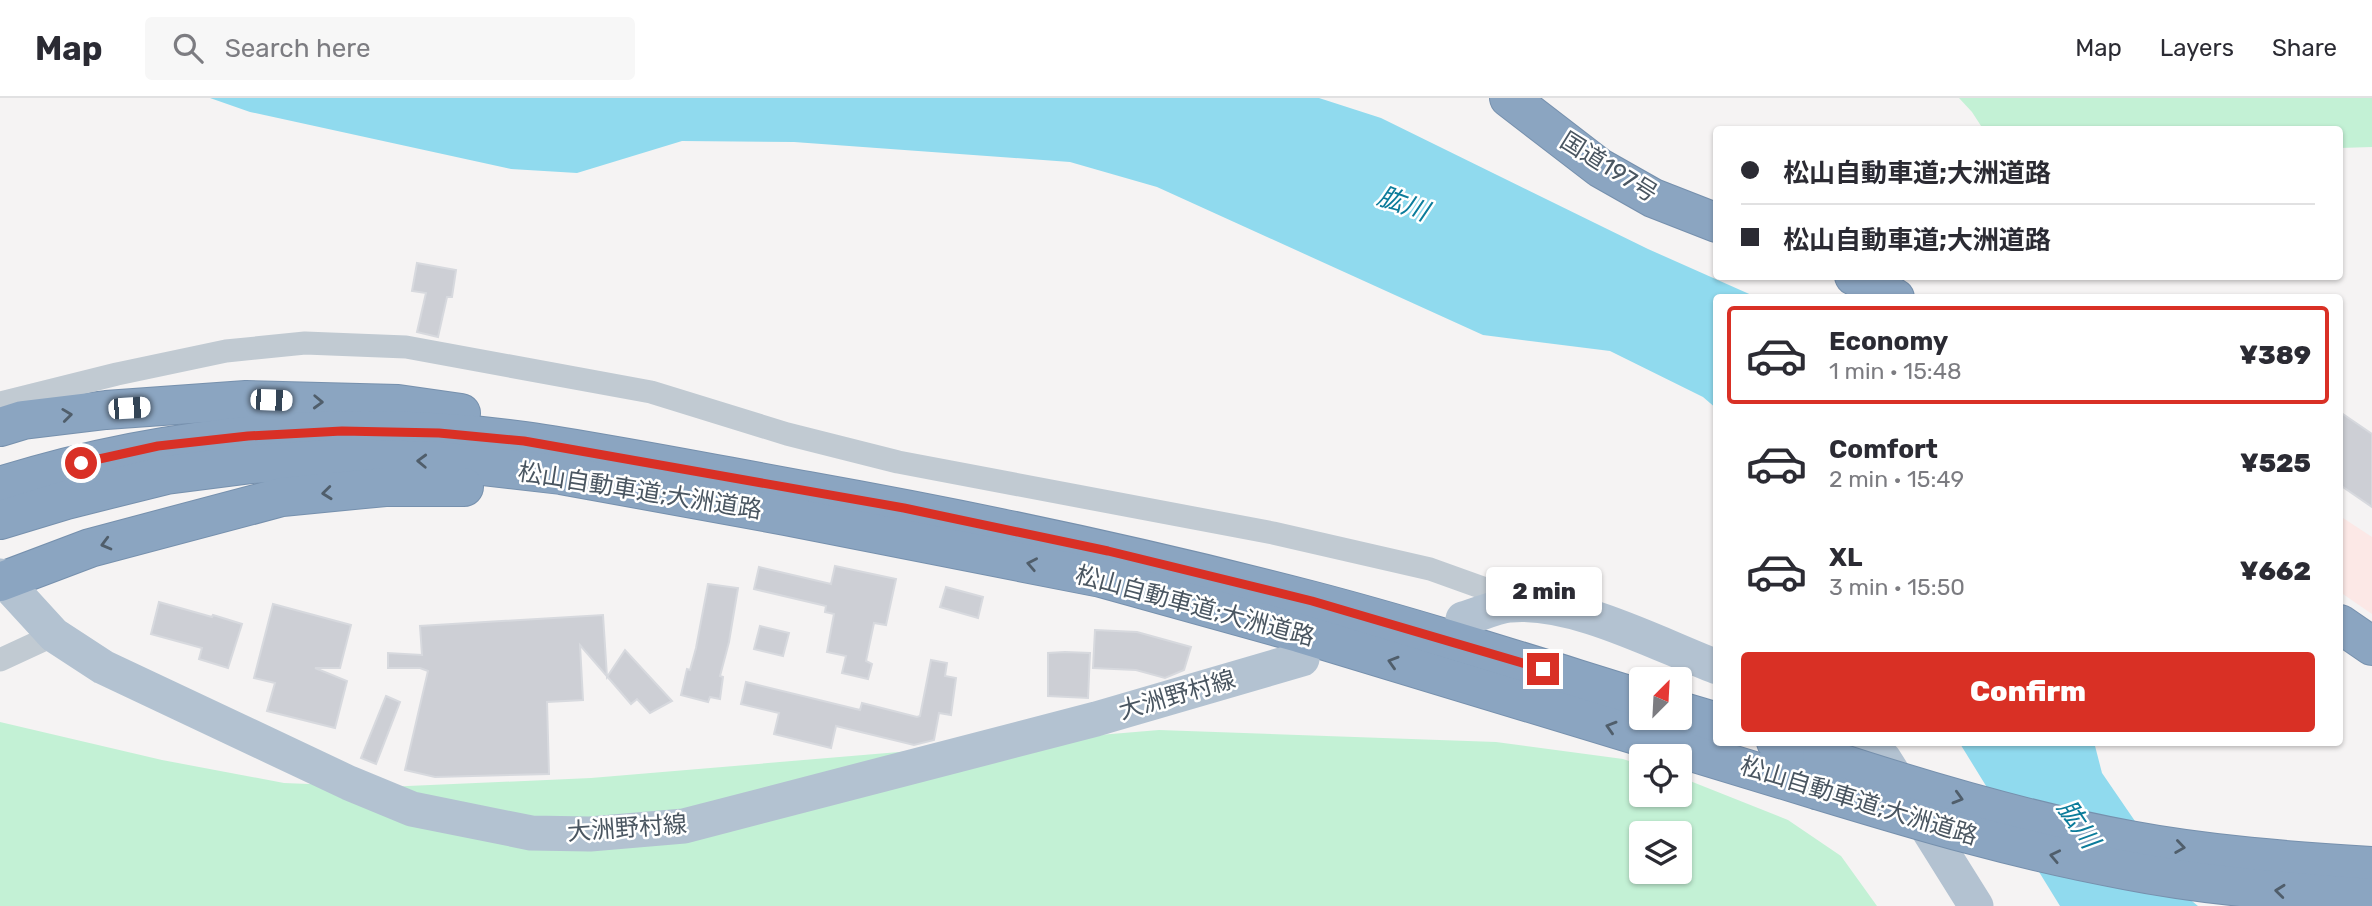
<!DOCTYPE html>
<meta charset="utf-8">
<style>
:root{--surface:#fff;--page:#f7f7f7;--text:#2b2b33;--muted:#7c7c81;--line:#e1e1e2;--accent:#d93025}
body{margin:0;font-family:Rubik,"Noto Sans JP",sans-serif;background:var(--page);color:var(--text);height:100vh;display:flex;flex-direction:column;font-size:26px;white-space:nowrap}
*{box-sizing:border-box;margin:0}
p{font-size:23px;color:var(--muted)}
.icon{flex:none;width:38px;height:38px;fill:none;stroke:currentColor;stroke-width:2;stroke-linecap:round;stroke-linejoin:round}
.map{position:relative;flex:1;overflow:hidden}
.drawer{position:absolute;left:1713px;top:196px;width:630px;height:452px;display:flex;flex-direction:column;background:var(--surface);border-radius:7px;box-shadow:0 2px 5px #0004}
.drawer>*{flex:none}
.banner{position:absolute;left:1713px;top:28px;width:630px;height:154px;border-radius:7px;box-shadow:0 2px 5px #0004;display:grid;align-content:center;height:154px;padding:0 28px;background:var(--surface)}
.needle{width:46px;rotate:24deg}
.buttons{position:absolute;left:1629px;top:569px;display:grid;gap:14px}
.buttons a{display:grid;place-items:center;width:63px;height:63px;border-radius:7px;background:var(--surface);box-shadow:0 2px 5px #0004;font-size:35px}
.end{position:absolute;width:32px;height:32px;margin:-16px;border:9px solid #d93025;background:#fff;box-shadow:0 0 0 4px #fff}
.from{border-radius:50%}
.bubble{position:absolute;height:49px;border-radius:7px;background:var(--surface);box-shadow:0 2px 5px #0004;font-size:23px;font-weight:800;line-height:49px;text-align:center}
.car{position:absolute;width:21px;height:42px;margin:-21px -10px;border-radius:9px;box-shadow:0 0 5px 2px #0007;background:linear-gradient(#fff 24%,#345 0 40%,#fff 0 76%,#345 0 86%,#fff 0)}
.banner b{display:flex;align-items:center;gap:24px;height:66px;font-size:26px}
.banner b+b{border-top:2px solid var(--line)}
.banner i{width:18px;height:18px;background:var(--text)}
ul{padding:12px 0 0;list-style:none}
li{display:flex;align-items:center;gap:21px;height:98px;margin:0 14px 10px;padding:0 14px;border:4px solid transparent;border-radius:7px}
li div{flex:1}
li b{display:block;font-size:26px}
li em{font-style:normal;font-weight:800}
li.on{border-color:var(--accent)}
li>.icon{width:63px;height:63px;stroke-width:1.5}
.action{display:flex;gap:14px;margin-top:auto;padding:14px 28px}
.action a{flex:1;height:80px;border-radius:7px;background:var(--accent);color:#fff;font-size:28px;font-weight:800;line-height:80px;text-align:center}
header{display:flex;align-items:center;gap:42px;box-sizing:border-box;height:98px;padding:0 35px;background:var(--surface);border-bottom:2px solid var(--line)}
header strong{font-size:33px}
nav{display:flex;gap:38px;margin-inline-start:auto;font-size:24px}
.search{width:490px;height:63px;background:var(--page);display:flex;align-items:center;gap:18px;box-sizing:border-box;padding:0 24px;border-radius:7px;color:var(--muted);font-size:26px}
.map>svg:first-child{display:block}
.medical{fill:#fce8e6}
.green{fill:#c3f1d5;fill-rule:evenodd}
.water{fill:#90daee}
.building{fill:#cdcfd5;stroke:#d7d9de;stroke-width:2}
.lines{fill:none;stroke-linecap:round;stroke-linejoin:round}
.highway-casing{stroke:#7690ad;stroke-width:40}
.street{stroke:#c1cad2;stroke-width:23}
.primary{stroke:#b3c2d1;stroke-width:35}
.highway{stroke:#8ba5c1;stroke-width:38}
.highway-bridge-casing{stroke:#7690ad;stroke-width:40;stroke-linecap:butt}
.highway-bridge{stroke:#8ba5c1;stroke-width:38}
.oneway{stroke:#505e6b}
.route{stroke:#d93025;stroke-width:9}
.labels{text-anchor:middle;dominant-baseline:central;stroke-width:5;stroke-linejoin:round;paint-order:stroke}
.street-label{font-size:24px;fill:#4a5661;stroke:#fff}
.water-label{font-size:26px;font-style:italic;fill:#0c7c9b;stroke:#fff}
</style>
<header>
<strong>Map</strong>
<div class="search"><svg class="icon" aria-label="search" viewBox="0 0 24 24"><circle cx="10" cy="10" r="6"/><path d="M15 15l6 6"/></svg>Search here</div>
<nav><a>Map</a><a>Layers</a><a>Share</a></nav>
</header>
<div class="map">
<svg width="2372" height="808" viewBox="0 0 2372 808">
<rect width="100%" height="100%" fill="#f5f3f3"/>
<path class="medical" d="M 2340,418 L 2372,439 L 2372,516 L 2340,494 Z"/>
<g class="green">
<path d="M 1959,0 L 2372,0 L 2372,49 L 2340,50 L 2340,32 L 1983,31 L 1972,14 Z"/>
<path d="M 0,624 L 162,662 L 284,685 L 385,689 L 591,680 L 1159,632 L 1496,644 L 1623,661 L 1641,667 L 1642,696 L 1680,696 L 1680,679 L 1788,722 L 1841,758 L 1877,808 L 0,808 ZM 1642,735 L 1680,735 L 1680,774 L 1642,774 Z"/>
</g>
<g class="water">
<path d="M 210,0 L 1319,0 L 1381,20 L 1648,151 L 1756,199 L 1717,200 L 1717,311 L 1703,299 L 1610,253 L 1483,237 L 1157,89 L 1070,64 L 794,44 L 682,43 L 577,75 L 511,71 L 250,14 Z"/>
<path d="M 1959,644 L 2094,644 L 2102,675 L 2187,799 L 2198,808 L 2060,808 Z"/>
</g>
<g class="building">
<path d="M 417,165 L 456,172 L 452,199 L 447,199 L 438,239 L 417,234 L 426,195 L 412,193 Z"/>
<path d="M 2340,314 L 2372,336 L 2372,409 L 2340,387 Z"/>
<path d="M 835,468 L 896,481 L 886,527 L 874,525 L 866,563 L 872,566 L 868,581 L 842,575 L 846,558 L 827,554 L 834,516 L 825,514 L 826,508 L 754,491 L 759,469 L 831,486 Z"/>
<path d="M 708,486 L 738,490 L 729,544 L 720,578 L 723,579 L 720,601 L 710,599 L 708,604 L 681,597 L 687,571 L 690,572 L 696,550 Z"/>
<path d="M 946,489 L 983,499 L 978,520 L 940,509 Z"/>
<path d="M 159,504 L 212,519 L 213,517 L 242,526 L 228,570 L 199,561 L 202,550 L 151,536 Z"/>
<path d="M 273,506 L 351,527 L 340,570 L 315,570 L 347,583 L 335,630 L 267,613 L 275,585 L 254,580 Z"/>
<path d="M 603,517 L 607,579 L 625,552 L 672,603 L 650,615 L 637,601 L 631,606 L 580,547 L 583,602 L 547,604 L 549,676 L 435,679 L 405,672 L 428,573 L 420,570 L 388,570 L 388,555 L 422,557 L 420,528 Z"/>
<path d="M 760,528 L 789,535 L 783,558 L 754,551 Z"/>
<path d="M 1095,532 L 1137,534 L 1191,549 L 1184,572 L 1165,580 L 1136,572 L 1093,570 Z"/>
<path d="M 1065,554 L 1090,555 L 1088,600 L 1048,598 L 1048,555 Z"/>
<path d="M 931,562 L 947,565 L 945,578 L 956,580 L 951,617 L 939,615 L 934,642 L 914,647 L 836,628 L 831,650 L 774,636 L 779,615 L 741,606 L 746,584 L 860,612 L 862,605 L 917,619 L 920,618 Z"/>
<path d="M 386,598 L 400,604 L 376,666 L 361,660 Z"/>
</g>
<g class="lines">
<g class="highway-casing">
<g id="highway">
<path d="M 1509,0 L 1600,70 L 1653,100 L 1717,125"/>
<path d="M 1854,178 L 1895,200"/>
<path d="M 0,329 L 23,322 L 106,312 L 246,302 L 398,306 L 461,315"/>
<path d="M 0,388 C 168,335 350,319 525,343 C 620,357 714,376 808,393 C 976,423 1144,459 1310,502 C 1421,531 1532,567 1642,601"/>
<path d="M 0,422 L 66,402 L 166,377 L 252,366 L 344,360 L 438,363 L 561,377 L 786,418 L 1101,480 L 1299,535 L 1817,692"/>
<path d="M 0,484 L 90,450 L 282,399 L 385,389 L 464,389"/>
<path d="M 2340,526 L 2372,548"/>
<path d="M 1680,613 L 1717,624"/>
<path d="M 1776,644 L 1822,659"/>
</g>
</g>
<g class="street">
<path d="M 0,305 L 117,276 L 226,253 L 305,245 L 406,249 L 651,294 L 787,336 L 898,364 L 1273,435 L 1430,471 L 1483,490 L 1508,507"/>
<path d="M 0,562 L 54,537"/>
</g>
<g class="primary">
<path d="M 0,478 L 54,537 L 103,569 L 349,685 L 412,711 L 531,735 L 590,736 L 684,728 L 1096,621 L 1302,561"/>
<path d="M 1463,521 C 1478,517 1494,509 1510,507 C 1573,501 1657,546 1717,569"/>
<path d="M 1865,644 L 1884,661 L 1976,808"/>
</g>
<use href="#highway" class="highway"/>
<g class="highway-bridge-casing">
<g id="highway-bridge">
<path d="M 1822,659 C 1922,692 2026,723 2129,742 C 2209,757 2291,763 2372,768"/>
<path d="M 1817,692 C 1919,723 2020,753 2125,772 C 2206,788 2289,794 2372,800"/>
</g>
</g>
<use href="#highway-bridge" class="highway-bridge"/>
</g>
<defs><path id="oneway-chevron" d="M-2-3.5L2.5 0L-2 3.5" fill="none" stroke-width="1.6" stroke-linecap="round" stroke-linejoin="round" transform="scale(1.75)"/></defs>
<g class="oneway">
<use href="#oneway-chevron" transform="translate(318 304) rotate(2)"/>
<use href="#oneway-chevron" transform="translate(67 317) rotate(-7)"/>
<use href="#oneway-chevron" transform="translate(422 363) rotate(-178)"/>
<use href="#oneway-chevron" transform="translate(327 395) rotate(174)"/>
<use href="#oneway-chevron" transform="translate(106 446) rotate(165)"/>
<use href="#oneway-chevron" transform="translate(1032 466) rotate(-169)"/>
<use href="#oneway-chevron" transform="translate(1393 564) rotate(-163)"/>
<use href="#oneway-chevron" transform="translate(1611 629) rotate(-163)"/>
<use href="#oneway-chevron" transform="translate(1958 700) rotate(16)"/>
<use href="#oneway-chevron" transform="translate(2180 749) rotate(8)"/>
<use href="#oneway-chevron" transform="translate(2055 758) rotate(-168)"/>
<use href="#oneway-chevron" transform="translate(2280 793) rotate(-174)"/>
</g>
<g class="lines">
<path class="route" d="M 81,365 L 158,348 L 248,338 L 342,333 L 439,335 L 524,343 L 904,410 L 1108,453 L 1312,503 L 1543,571"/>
</g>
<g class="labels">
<g class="street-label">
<text transform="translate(1609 69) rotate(32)">国道197号</text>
<text transform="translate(640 393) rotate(9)">松山自動車道;大洲道路</text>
<text transform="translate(1195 508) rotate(15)">松山自動車道;大洲道路</text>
<text transform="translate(1177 597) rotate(-16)">大洲野村線</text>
<text transform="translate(1859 703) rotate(17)">松山自動車道;大洲道路</text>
<text transform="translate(627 730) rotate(-4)">大洲野村線</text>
</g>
<g class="water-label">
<text transform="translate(1403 106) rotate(20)">肱川</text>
<text transform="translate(2078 726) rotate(56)">肱川</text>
</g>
</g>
</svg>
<div class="buttons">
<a><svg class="needle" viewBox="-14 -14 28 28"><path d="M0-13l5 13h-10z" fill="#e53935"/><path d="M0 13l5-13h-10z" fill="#7c7c81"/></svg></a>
<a><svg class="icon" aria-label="locate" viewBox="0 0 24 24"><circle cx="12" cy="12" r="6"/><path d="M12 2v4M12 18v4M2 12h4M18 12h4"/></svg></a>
<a><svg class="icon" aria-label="layers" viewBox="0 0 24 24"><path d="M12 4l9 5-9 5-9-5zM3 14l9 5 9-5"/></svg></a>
</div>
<i class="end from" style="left:81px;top:365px"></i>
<i class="end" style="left:1543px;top:571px"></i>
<div class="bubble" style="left:1486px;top:469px;width:116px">2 min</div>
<i class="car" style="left:271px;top:302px;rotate:92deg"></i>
<i class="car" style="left:129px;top:310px;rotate:86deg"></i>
<div class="banner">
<b><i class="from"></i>松山自動車道;大洲道路</b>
<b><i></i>松山自動車道;大洲道路</b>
</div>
<section class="drawer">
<ul>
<li class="on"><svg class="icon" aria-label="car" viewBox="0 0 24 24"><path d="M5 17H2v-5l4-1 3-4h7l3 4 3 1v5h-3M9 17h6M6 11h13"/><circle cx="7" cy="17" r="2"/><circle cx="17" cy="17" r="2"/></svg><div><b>Economy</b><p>1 min · 15:48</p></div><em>¥389</em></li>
<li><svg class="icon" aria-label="car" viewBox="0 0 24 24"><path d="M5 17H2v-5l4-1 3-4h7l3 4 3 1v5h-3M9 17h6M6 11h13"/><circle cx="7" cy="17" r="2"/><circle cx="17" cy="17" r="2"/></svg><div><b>Comfort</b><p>2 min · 15:49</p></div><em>¥525</em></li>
<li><svg class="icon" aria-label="car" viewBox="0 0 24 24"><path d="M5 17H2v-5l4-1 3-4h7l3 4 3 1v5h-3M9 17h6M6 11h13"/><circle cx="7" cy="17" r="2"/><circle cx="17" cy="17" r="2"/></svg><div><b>XL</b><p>3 min · 15:50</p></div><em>¥662</em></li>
</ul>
<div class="action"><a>Confirm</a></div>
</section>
</div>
